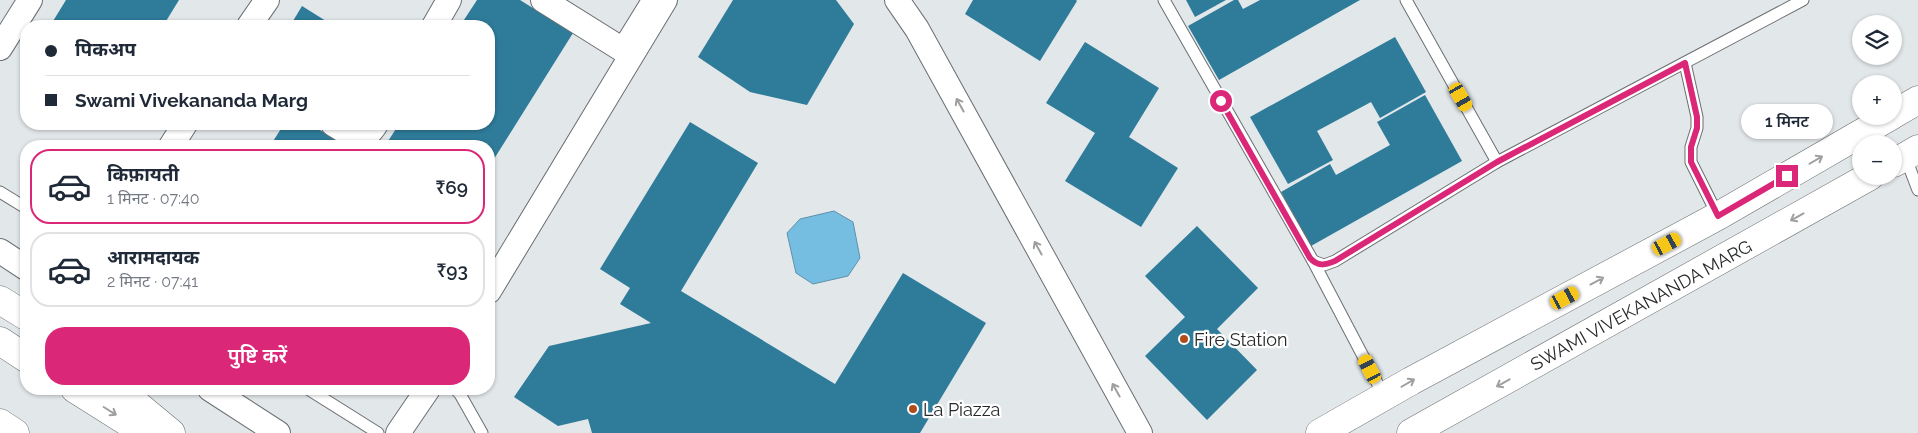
<!DOCTYPE html>
<html lang="hi">
<meta charset="utf-8">
<style>
:root{--surface:#fff;--page:#f2f2f3;--text:#1f2937;--muted:#747a83;--line:#e0e1e3;--accent:#db2777}
body{margin:0;font-family:Raleway,"Noto Sans Devanagari",sans-serif;background:var(--page);color:var(--text);height:100vh;display:flex;flex-direction:column;font-size:19px;white-space:nowrap}
*{box-sizing:border-box;margin:0}
p{font-size:16px;color:var(--muted)}
.icon{flex:none;width:28px;height:28px;fill:none;stroke:currentColor;stroke-width:2;stroke-linecap:round;stroke-linejoin:round}
.map{position:relative;flex:1;overflow:hidden}
.details{position:absolute;left:20px;top:140px;width:475px;height:255px;display:flex;flex-direction:column;background:var(--surface);border-radius:20px;box-shadow:0 1px 4px #0004}
.details>*{flex:none}
.guide{position:absolute;left:20px;top:20px;width:475px;height:110px;border-radius:20px;box-shadow:0 1px 4px #0004;display:grid;align-content:center;height:110px;padding:0 25px;background:var(--surface)}
.buttons{position:absolute;left:1852px;top:15px;display:grid;gap:10px}
.buttons a{display:grid;place-items:center;width:50px;height:50px;border-radius:50%;background:var(--surface);box-shadow:0 1px 4px #0004;font-size:25px}
.end{position:absolute;width:22px;height:22px;margin:-11px;border:6px solid #db2777;background:#fff;box-shadow:0 0 0 2px #fff}
.from{border-radius:50%}
.bubble{position:absolute;height:35px;border-radius:18px;background:var(--surface);box-shadow:0 1px 4px #0004;font-size:16px;font-weight:600;line-height:35px;text-align:center}
.car{position:absolute;width:15px;height:30px;margin:-15px -8px;border-radius:6px;box-shadow:0 0 4px 1px #0007;background:linear-gradient(#f5c518 24%,#345 0 40%,#f5c518 0 76%,#345 0 86%,#f5c518 0)}
.guide b{display:flex;align-items:center;gap:18px;height:48px;font-size:19px}
.guide b+b{border-top:1px solid var(--line)}
.guide i{width:12px;height:12px;background:var(--text)}
ul{padding:9px 0 0;list-style:none}
li{display:flex;align-items:center;gap:15px;height:75px;margin:0 10px 8px;padding:0 15px;border:2px solid var(--line);border-radius:20px}
li div{flex:1}
li b{display:block;font-size:19px}
li em{font-style:normal;font-weight:600}
li.active{border-color:var(--accent)}
li>.icon{width:45px;height:45px;stroke-width:1.5}
.button{display:flex;gap:10px;margin-top:auto;padding:10px 25px}
.button a{flex:1;height:58px;border-radius:20px;background:var(--accent);color:#fff;font-size:20px;font-weight:600;line-height:58px;text-align:center}
.map>svg:first-child{display:block}
.water{fill:#75bee1;stroke:#5e91aa}
.building{fill:#2f7b9a}
.lines{fill:none;stroke-linecap:round;stroke-linejoin:round}
.service-casing{stroke:#6b6f72;stroke-width:13}
.minor-casing{stroke:#6b6f72;stroke-width:26}
.tertiary-casing{stroke:#6b6f72;stroke-width:29}
.primary-casing{stroke:#6b6f72;stroke-width:29}
.service{stroke:#fff;stroke-width:11}
.minor{stroke:#fff;stroke-width:24}
.tertiary{stroke:#fff;stroke-width:28}
.primary{stroke:#fff;stroke-width:28}
.oneway{stroke:#9e9f9f}
.route{stroke:#db2777;stroke-width:6}
.poi-dot{fill:#b04c1a;stroke:#fff;stroke-width:2}
.labels{text-anchor:middle;dominant-baseline:central;stroke-width:4.5;stroke-linejoin:round;paint-order:stroke}
.street-label{font-size:18px;fill:#27292a;stroke:#fff}
.poi-label{font-size:18px;fill:#27292a;stroke:#fff;text-anchor:start}
</style>
<div class="map">
<svg width="1918" height="433" viewBox="0 0 1918 433">
<rect width="100%" height="100%" fill="#e2e7ea"/>
<path class="water" d="M 834,211 L 853,222 L 860,258 L 848,276 L 813,284 L 796,273 L 787,233 L 800,219 Z"/>
<g class="building">
<path d="M 66,0 L 179,0 L 163,26 L 50,26 Z"/>
<path d="M 477,0 L 520,0 L 573,33 L 489,167 L 489,146 L 385,146 L 399,124 L 489,124 L 489,26 L 460,26 Z"/>
<path d="M 733,0 L 836,0 L 854,24 L 807,105 L 750,92 L 698,57 Z"/>
<path d="M 973,0 L 1076,0 L 1077,1 L 1040,61 L 965,14 Z"/>
<path d="M 1186,0 L 1226,0 L 1195,17 Z"/>
<path d="M 1234,0 L 1238,0 L 1243,9 L 1260,0 L 1360,0 L 1219,80 L 1188,26 Z"/>
<path d="M 302,6 L 334,26 L 290,26 Z"/>
<path d="M 1395,37 L 1426,92 L 1380,118 L 1371,102 L 1317,131 L 1333,160 L 1288,184 L 1250,117 Z"/>
<path d="M 1085,42 L 1159,88 L 1129,137 L 1178,168 L 1141,227 L 1065,181 L 1095,133 L 1046,103 Z"/>
<path d="M 1425,95 L 1462,161 L 1311,246 L 1281,192 L 1330,164 L 1336,175 L 1390,145 L 1377,122 Z"/>
<path d="M 690,122 L 758,163 L 681,291 L 835,384 L 903,273 L 986,323 L 920,433 L 592,433 L 588,419 L 558,426 L 514,397 L 549,346 L 651,323 L 620,304 L 630,288 L 600,269 Z"/>
<path d="M 284,124 L 310,124 L 346,146 L 270,146 Z"/>
<path d="M 1197,226 L 1258,288 L 1217,329 L 1257,370 L 1207,420 L 1145,356 L 1185,317 L 1145,276 Z"/>
</g>
<g class="lines">
<g class="service-casing">
<g id="service">
<path d="M 1164,0 L 1313,261 L 1384,396"/>
<path d="M 1406,0 L 1497,162"/>
<path d="M 618,47 L 647,0"/>
<path d="M 1685,63 L 1697,117 L 1697,128 L 1691,147 L 1691,162 L 1718,216"/>
<path d="M 1905,156 L 1918,190"/>
<path d="M 0,192 L 26,208"/>
<path d="M 1313,261 L 1324,265 L 1335,261 L 1497,162 L 1803,0"/>
<path d="M 308,389 L 378,433"/>
<path d="M 455,389 L 460,394 L 482,433"/>
</g>
</g>
<g class="minor-casing">
<g id="minor">
<path d="M 543,0 L 631,55"/>
<path d="M 897,0 L 917,29 L 1140,433"/>
<path d="M 249,26 L 267,0"/>
<path d="M 434,26 L 449,0"/>
<path d="M 0,48 L 30,0"/>
<path d="M 333,124 C 351,134 362,147 376,124"/>
<path d="M 171,146 L 185,124"/>
<path d="M 0,251 L 26,268"/>
<path d="M 489,291 L 665,0"/>
<path d="M 210,389 L 278,433"/>
<path d="M 398,433 L 428,389"/>
</g>
</g>
<g class="tertiary-casing">
<g id="tertiary">
<path d="M 1894,114 L 1918,100"/>
<path d="M 1894,163 L 1918,149"/>
<path d="M 0,300 L 26,316"/>
<path d="M 118,389 L 171,433"/>
<path d="M 1320,433 L 1411,381 L 1718,216 L 1891,116"/>
<path d="M 1411,433 L 1870,176"/>
</g>
</g>
<g class="primary-casing">
<g id="primary">
<path d="M 0,341 L 26,358"/>
<path d="M 75,389 L 145,433"/>
<path d="M 0,423 L 15,433"/>
</g>
</g>
<use href="#service" class="service"/>
<use href="#minor" class="minor"/>
<use href="#tertiary" class="tertiary"/>
<use href="#primary" class="primary"/>
</g>
<defs><path id="oneway-shaft" d="M-6 0H5M1.5-3L5.5 0L1.5 3" fill="none" stroke-width="1.6" stroke-linecap="round" stroke-linejoin="round" transform="scale(1.25)"/></defs>
<g class="oneway">
<use href="#oneway-shaft" transform="translate(960 105) rotate(-119)"/>
<use href="#oneway-shaft" transform="translate(1816 160) rotate(-30)"/>
<use href="#oneway-shaft" transform="translate(1797 217) rotate(151)"/>
<use href="#oneway-shaft" transform="translate(1038 248) rotate(-119)"/>
<use href="#oneway-shaft" transform="translate(1597 281) rotate(-28)"/>
<use href="#oneway-shaft" transform="translate(1408 383) rotate(-30)"/>
<use href="#oneway-shaft" transform="translate(1503 383) rotate(151)"/>
<use href="#oneway-shaft" transform="translate(1116 390) rotate(-119)"/>
<use href="#oneway-shaft" transform="translate(110 411) rotate(32)"/>
</g>
<g class="lines">
<path class="route" d="M 1221,101 L 1310,258 C 1318,267 1325,265 1335,261 L 1497,162 L 1685,63 L 1697,117 L 1697,128 L 1691,147 L 1691,162 L 1718,216 L 1787,176"/>
</g>
<g class="poi-dot">
<circle cx="1184" cy="339" r="5"/>
<circle cx="913" cy="409" r="5"/>
</g>
<g class="labels">
<g class="street-label">
<text transform="translate(1641 305) rotate(-29)">SWAMI VIVEKANANDA MARG</text>
</g>
<g class="poi-label">
<text x="1194" y="339">Fire Station</text>
<text x="923" y="409">La Piazza</text>
</g>
</g>
</svg>
<div class="buttons">
<a><svg class="icon" aria-label="layers" viewBox="0 0 24 24"><path d="M12 4l9 5-9 5-9-5zM3 14l9 5 9-5"/></svg></a>
<a>+</a>
<a>−</a>
</div>
<i class="end from" style="left:1221px;top:101px"></i>
<i class="end" style="left:1787px;top:176px"></i>
<div class="bubble" style="left:1741px;top:104px;width:92px">1 मिनट</div>
<i class="car" style="left:1461px;top:97px;rotate:150deg"></i>
<i class="car" style="left:1667px;top:244px;rotate:62deg"></i>
<i class="car" style="left:1565px;top:298px;rotate:62deg"></i>
<i class="car" style="left:1370px;top:369px;rotate:332deg"></i>
<div class="guide">
<b><i class="from"></i>पिकअप</b>
<b><i></i>Swami Vivekananda Marg</b>
</div>
<section class="details">
<ul>
<li class="active"><svg class="icon" aria-label="car" viewBox="0 0 24 24"><path d="M5 17H2v-5l4-1 3-4h7l3 4 3 1v5h-3M9 17h6M6 11h13"/><circle cx="7" cy="17" r="2"/><circle cx="17" cy="17" r="2"/></svg><div><b>किफ़ायती</b><p>1 मिनट · 07:40</p></div><em>₹69</em></li>
<li><svg class="icon" aria-label="car" viewBox="0 0 24 24"><path d="M5 17H2v-5l4-1 3-4h7l3 4 3 1v5h-3M9 17h6M6 11h13"/><circle cx="7" cy="17" r="2"/><circle cx="17" cy="17" r="2"/></svg><div><b>आरामदायक</b><p>2 मिनट · 07:41</p></div><em>₹93</em></li>
</ul>
<div class="button"><a>पुष्टि करें</a></div>
</section>
</div>
